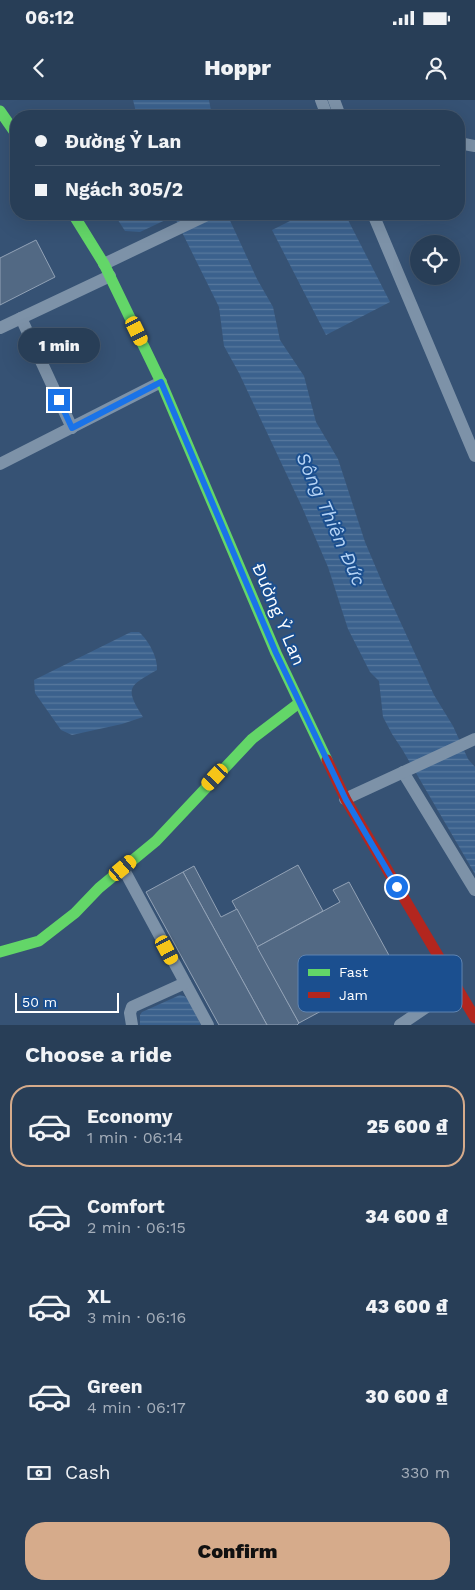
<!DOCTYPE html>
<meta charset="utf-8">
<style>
:root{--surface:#283e57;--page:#30455d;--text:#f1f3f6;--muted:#a5aeba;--line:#44576d;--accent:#d6ab8b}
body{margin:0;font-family:"Work Sans",sans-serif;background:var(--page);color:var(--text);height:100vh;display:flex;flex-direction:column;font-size:19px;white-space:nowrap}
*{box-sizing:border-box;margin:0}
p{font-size:16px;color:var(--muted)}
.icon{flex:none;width:28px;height:28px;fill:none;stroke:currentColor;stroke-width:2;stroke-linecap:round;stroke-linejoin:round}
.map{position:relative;height:925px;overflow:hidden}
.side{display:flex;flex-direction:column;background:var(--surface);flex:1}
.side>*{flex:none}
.banner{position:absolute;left:10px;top:10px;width:455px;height:110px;border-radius:20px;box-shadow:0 5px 20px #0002,0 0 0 1px var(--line);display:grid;align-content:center;height:110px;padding:0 25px;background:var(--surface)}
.fabs{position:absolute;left:410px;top:135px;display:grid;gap:10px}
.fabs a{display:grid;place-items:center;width:50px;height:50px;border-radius:50%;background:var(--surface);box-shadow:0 5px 20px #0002,0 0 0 1px var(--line);font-size:25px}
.scale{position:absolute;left:15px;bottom:12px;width:104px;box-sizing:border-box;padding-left:5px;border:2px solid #fff;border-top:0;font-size:14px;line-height:18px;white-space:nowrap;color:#fff;-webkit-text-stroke:4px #1b4f8f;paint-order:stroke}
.end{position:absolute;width:22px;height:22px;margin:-11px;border:6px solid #1a73e8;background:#fff;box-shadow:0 0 0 2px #fff}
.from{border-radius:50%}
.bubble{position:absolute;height:35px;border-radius:18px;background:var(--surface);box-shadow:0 5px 20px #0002,0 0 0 1px var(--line);font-size:16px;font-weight:800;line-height:35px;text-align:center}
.car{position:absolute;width:15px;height:30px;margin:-15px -8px;border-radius:6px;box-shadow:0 0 4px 1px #0007;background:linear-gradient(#f5c518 24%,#345 0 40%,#f5c518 0 76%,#345 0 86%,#f5c518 0)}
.banner b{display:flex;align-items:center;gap:18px;height:48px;font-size:19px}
.banner b+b{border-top:1px solid var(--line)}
.banner i{width:12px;height:12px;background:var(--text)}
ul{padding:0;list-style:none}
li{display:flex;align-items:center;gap:15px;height:82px;margin:0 10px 8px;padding:0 15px;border:2px solid transparent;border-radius:20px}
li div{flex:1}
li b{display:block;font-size:19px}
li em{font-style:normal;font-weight:800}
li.active{border-color:var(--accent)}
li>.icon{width:45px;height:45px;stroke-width:1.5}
h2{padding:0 25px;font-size:22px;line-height:60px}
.pay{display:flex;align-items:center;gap:12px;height:55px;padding:0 25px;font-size:19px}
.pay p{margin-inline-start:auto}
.button{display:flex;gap:10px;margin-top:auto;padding:10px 25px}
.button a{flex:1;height:58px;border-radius:20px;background:var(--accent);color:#111;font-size:20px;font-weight:800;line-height:58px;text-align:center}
.status{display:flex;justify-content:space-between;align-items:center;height:35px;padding:0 25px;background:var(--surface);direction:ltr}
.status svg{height:14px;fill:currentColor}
header{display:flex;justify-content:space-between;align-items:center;height:65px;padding:0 25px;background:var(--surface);font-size:22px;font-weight:800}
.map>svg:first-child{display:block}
.water{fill:url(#water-rules)}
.building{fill:#526984;stroke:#92a2b6}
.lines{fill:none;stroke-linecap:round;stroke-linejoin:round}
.street{stroke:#7d92a8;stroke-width:12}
.fast{stroke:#63d668;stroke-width:11}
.jam{stroke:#b3261e;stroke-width:11}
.route{stroke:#1a73e8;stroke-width:6}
.labels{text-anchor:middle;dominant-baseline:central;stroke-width:4;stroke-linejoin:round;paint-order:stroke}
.street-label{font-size:18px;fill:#fff;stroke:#1b4f8f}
.water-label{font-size:19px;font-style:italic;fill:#b5d3f5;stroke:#1b4f8f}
.key{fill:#1b4f8f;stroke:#5f84b1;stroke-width:1}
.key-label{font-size:14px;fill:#fff}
</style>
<div class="status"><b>06:12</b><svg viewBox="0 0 49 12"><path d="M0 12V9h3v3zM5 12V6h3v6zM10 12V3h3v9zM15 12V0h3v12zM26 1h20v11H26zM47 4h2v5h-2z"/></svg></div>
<header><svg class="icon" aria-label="back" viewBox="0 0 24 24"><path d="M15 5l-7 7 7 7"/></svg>Hoppr<svg class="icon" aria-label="person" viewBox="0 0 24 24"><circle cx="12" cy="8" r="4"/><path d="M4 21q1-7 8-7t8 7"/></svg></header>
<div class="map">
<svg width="475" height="925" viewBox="0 0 475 925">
<defs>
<pattern id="water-rules" width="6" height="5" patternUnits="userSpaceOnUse" patternTransform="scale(1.25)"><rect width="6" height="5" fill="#3b618d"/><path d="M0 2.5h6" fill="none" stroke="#58799e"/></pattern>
</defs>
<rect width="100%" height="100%" fill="#365274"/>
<g class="water">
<path d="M 133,0 L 209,0 L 212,16 L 137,16 Z"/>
<path d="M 114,114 L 227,114 L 257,179 L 273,207 L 280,240 L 304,276 L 316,322 L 338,359 L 365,442 L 382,482 L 434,595 L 453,626 L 468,659 L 475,667 L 475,774 L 402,649 L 392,634 L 383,617 L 379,581 L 370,572 L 348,529 L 328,467 L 302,407 L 239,273 L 224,246 L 219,207 L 174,116 L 140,132 L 125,131 Z"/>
<path d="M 304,114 L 345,114 L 390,202 L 326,235 L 272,130 Z"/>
<path d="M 131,532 L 139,532 C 148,540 158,557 157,570 C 129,586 124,587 143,617 L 122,624 L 72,635 L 61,630 L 35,593 L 34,580 Z"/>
<path d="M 180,895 L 184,896 L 188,899 L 201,925 L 140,925 L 140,915 L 142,912 Z"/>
</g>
<g class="building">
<path d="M 36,140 L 55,177 L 0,205 L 0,158 Z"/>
<path d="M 298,765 L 323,811 L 257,847 L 232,801 Z"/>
<path d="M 194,766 L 221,817 L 237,809 L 299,923 L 297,925 L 267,925 L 183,772 Z"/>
<path d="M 183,772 L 267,925 L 219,925 L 146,792 Z"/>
<path d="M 349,782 L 397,870 L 299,923 L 257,847 L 340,802 L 333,790 Z"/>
</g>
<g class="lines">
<g class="street">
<path d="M 321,0 L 327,16"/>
<path d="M 334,0 L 340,16"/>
<path d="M 459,43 L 475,46"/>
<path d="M 373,114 L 475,356"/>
<path d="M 104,164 L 209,114"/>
<path d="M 21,218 L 72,328"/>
<path d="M 0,228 L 110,176"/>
<path d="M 0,364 L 161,282"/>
<path d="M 403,672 L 475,790"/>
<path d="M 345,699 L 475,639"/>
<path d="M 123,768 L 208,925"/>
<path d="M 132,925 L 130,913 L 132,907 L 185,883"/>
<path d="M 400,925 L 456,887"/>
</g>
<g class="fast">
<path d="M 0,11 L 16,34"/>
<path d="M 73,114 L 104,164 L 161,282 L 276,553 L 327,660"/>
<path d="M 0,852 L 39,841 L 75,813 L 99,788 L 156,741 L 252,639 L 299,603"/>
</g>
<path class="jam" d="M 327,660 L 346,700 L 475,918"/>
</g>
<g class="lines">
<path class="route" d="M 59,300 L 72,328 L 161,282 L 276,553 L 346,700 L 397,787"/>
</g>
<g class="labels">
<g class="street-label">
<text transform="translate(279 514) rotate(67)">Đường Ỷ Lan</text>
</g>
<g class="water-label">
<text transform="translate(331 419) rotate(66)">Sông Thiên Đức</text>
</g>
</g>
<rect x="298" y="855" width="164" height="57" rx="8" class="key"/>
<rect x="308" y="869" width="22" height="7" fill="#63d668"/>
<rect x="308" y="892" width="22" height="6" fill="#b3261e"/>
<g class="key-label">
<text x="339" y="877">Fast</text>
<text x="339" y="900">Jam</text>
</g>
</svg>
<div class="fabs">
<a><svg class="icon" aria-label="locate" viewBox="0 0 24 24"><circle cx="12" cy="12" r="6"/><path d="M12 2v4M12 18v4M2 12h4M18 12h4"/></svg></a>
</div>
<div class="scale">50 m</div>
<i class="end from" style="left:397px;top:787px"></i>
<i class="end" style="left:59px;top:300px"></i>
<div class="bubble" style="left:18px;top:228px;width:82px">1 min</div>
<i class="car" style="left:137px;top:231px;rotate:154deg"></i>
<i class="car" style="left:215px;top:677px;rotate:223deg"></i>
<i class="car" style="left:123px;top:768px;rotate:50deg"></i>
<i class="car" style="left:167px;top:850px;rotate:152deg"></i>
<div class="banner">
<b><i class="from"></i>Đường Ỷ Lan</b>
<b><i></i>Ngách 305/2</b>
</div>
</div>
<section class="side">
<h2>Choose a ride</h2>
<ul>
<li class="active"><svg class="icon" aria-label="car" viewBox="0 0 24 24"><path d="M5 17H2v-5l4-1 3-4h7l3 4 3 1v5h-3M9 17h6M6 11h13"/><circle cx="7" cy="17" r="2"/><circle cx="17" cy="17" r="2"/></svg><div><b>Economy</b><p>1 min · 06:14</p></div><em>25 600 ₫</em></li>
<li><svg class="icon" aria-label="car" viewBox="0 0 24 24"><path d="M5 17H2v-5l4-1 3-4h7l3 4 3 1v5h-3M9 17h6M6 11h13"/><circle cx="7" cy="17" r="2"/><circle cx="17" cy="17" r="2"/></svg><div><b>Comfort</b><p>2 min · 06:15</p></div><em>34 600 ₫</em></li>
<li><svg class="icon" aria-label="car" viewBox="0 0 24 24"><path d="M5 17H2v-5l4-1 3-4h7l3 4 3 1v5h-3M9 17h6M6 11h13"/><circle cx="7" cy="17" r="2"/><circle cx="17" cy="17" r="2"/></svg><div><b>XL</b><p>3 min · 06:16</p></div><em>43 600 ₫</em></li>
<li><svg class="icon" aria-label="car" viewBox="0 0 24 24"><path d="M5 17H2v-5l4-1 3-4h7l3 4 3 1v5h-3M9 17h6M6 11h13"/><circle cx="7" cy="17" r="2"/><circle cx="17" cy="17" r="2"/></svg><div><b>Green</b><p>4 min · 06:17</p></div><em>30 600 ₫</em></li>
</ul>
<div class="pay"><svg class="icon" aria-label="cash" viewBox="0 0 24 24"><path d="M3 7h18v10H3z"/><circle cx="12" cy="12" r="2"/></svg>Cash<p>330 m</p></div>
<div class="button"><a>Confirm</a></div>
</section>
